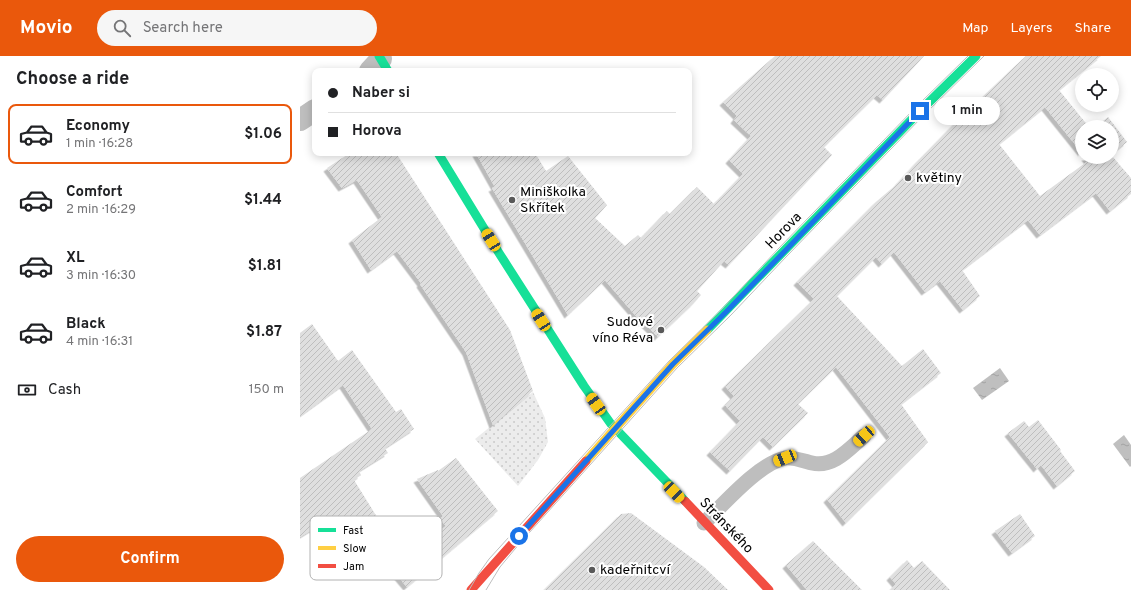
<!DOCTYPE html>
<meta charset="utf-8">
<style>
:root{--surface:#fff;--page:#f6f6f6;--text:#202124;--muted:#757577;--line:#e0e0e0;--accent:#ea580c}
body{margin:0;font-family:Overpass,sans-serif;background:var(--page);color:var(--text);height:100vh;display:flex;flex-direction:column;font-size:15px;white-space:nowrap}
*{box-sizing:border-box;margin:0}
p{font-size:13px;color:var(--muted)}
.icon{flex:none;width:22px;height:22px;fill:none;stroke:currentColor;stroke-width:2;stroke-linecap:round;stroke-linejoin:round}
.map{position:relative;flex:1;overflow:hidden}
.side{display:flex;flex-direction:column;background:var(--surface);width:300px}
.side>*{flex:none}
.guide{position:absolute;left:12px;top:12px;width:380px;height:88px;border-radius:8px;box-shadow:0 2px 10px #0003;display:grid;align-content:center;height:88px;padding:0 16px;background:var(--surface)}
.buttons{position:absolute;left:775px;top:12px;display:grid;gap:8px}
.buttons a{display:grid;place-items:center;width:44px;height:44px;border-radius:50%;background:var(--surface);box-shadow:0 2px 10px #0003;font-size:20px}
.end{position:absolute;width:18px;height:18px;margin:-9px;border:5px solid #1a73e8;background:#fff;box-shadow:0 0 0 2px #fff}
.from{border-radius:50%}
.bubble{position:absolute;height:28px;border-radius:14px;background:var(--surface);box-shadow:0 2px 10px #0003;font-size:13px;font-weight:700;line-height:28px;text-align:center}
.car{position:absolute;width:12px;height:24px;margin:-12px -6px;border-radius:5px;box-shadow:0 0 3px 1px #0007;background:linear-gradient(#f5c518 24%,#345 0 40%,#f5c518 0 76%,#345 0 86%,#f5c518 0)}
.guide b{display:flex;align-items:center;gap:14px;height:38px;font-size:15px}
.guide b+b{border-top:1px solid var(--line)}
.guide i{width:10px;height:10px;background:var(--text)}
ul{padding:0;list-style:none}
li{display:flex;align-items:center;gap:12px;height:60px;margin:0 8px 6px;padding:0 8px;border:2px solid transparent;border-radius:8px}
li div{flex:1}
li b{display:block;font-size:15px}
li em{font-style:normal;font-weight:700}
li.active{border-color:var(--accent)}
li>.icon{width:36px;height:36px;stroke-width:1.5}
h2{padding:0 16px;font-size:18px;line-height:48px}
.pay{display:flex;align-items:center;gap:10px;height:44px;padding:0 16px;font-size:15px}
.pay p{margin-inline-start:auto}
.action{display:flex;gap:8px;margin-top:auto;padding:8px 16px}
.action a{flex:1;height:46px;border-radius:24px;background:var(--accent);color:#fff;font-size:16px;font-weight:700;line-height:46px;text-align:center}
header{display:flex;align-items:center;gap:24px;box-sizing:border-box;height:56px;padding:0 20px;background:var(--accent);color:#fff}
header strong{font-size:19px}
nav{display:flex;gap:22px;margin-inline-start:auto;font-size:14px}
.search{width:280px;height:36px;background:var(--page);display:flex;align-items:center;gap:10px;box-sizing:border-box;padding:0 14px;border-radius:22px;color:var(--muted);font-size:15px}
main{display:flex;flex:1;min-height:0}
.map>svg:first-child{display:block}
.grass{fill:url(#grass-dots)}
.water{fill:url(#water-ripples)}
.building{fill:url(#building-hatch);filter:url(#shadow)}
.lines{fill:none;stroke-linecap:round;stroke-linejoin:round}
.lane{stroke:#bebebe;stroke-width:15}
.street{stroke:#bebebe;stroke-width:22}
.fast{stroke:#16e098;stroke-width:9}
.slow{stroke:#ffcf43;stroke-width:9}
.jam{stroke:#f24e42;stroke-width:9}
.tram{stroke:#bebebe;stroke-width:1}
.route{stroke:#1a73e8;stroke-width:5}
.poi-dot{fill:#595959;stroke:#fff;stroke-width:1.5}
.labels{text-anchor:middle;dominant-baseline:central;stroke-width:4;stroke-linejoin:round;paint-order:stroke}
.poi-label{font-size:14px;fill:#000;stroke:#fff;text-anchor:start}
.street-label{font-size:14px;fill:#000;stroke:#fff}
.key{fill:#fff;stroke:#b2b2b2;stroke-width:1}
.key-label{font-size:11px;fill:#000}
</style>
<header>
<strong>Movio</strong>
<div class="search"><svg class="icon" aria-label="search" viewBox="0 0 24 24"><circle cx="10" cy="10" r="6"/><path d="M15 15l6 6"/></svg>Search here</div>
<nav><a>Map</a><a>Layers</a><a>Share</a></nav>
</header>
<main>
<section class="side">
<h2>Choose a ride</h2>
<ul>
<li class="active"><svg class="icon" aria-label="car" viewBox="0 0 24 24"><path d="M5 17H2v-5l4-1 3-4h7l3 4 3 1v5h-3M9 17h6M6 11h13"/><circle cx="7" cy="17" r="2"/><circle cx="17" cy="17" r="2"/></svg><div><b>Economy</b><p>1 min · 16:28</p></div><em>$1.06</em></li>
<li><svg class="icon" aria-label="car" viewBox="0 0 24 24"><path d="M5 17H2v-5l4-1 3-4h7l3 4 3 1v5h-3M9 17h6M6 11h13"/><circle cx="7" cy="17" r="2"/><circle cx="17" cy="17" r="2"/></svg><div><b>Comfort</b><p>2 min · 16:29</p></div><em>$1.44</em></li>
<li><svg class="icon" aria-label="car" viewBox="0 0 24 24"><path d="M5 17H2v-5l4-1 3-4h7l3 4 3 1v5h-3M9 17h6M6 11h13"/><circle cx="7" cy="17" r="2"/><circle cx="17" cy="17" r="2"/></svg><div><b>XL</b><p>3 min · 16:30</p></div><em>$1.81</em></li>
<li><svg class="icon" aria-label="car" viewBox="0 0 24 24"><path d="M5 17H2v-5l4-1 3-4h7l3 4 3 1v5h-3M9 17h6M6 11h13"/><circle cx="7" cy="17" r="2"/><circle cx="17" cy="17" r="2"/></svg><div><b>Black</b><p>4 min · 16:31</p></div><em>$1.87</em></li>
</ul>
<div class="pay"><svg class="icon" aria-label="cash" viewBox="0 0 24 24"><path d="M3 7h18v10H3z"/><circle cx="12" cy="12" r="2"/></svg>Cash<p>150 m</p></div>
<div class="action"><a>Confirm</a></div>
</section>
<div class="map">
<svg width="831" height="534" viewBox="0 0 831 534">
<defs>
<pattern id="grass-dots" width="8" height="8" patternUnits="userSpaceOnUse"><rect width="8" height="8" fill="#ececec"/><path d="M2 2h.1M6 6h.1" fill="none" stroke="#c9c9c9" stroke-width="1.8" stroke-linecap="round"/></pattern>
<pattern id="water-ripples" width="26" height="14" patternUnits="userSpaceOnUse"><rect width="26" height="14" fill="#bfbfbf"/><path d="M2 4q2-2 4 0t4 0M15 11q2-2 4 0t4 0" fill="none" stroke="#a2a2a2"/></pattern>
<pattern id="building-hatch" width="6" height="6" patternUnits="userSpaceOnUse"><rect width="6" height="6" fill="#dfdfdf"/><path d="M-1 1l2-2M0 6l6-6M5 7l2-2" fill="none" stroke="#bebebe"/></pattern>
<filter id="shadow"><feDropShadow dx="-3.5" dy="3.5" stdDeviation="0" flood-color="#0004"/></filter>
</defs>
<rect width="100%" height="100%" fill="#fff"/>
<path class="grass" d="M 233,336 L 245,362 L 248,386 L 238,404 L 218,430 L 175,383 Z"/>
<g class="water">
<path d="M 700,312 L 709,325 L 682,344 L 673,332 Z"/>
<path d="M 824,379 L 831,389 L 831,410 L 830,411 L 813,388 Z"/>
</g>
<g class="building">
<path d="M 475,0 L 624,0 L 583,44 L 577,39 L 524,91 L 532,99 L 429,209 L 424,205 L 397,235 L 401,239 L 393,248 L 358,281 L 343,266 L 342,267 L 305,224 L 268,259 L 192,132 L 195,131 L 176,97 L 235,97 L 246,115 L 268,100 L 307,149 L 295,162 L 325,190 L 338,179 L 341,182 L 367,155 L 370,158 L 397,131 L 414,148 L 443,118 L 429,104 L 451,80 L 434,64 L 437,60 L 423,46 Z"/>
<path d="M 726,0 L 801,0 L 759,34 L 789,71 L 782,71 L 782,97 L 745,51 L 699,88 L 740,140 L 788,105 L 785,101 L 812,101 L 812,100 L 831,122 L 831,138 L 810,155 L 796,137 L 740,179 L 728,164 L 662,214 L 680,240 L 663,254 L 640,225 L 625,236 L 594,196 L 582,208 L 576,201 L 537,240 L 602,310 L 623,293 L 641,317 L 601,348 L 628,386 L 546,467 L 527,443 L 590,381 L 536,311 L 498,348 L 508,357 L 473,391 L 463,381 L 430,415 L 410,396 L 440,365 L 425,349 L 434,340 L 425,330 L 514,243 L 497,226 L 576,146 L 596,129 L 616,107 L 654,68 Z"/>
<path d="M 808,61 L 827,86 L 812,98 L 812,71 L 796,71 Z"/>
<path d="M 50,97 L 96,97 L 210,274 L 233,335 L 193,369 L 166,296 L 120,228 L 121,227 L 97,195 L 71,214 L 52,184 L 82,161 L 57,124 L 42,132 L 27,112 Z"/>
<path d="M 12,268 L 38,305 L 52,294 L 96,356 L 101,353 L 114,373 L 85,392 L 88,397 L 59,415 L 61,419 L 54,424 L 77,461 L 45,482 L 54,496 L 37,511 L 13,473 L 0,481 L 0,422 L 72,373 L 43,329 L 0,360 L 0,277 Z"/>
<path d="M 738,364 L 761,394 L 760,395 L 775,415 L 757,430 L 741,409 L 737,413 L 708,377 L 724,365 L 729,371 Z"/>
<path d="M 156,402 L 198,455 L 107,531 L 96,518 L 104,505 L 146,470 L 140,463 L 143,460 L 117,423 L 138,414 L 138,415 Z"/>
<path d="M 331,457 L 404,511 L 428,534 L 244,534 L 321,458 Z"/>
<path d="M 720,458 L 735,480 L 712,497 L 695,475 Z"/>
<path d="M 513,485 L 562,534 L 507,534 L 486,509 Z"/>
<path d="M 607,504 L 614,512 L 622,505 L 650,534 L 590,534 L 596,528 L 590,521 Z"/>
</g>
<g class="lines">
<path class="lane" d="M 404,467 C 424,448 458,408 485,402 C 493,401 504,405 512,407 C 533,412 549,393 564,380"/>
<g class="street">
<path d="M 70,15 L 81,3"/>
<path d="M 0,64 L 15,54"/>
</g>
<g class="fast">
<path d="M 79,0 L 88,15"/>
<path d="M 138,97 L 199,197 L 284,330 L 311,368 L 385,445"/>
<path d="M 407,274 L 620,55 L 676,0"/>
</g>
<path class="slow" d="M 286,405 L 373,308 L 407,274"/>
<g class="jam">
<path d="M 385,445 L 469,534"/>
<path d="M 171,534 L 286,405"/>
</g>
<g class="tram">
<path d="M 169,534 L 179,517 L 189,503 L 369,305 L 422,253 L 478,193 L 616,51 L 668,0"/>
<path d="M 186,534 L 200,511 L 220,487 L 377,312 L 431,259 L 486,201 L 624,59 L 684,0"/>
</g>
</g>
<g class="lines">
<path class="route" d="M 219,480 L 373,308 L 426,256 L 620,55"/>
</g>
<g class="poi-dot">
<circle cx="608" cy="122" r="4"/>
<circle cx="212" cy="144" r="4"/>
<circle cx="361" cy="274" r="4"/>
<circle cx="292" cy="514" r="4"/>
</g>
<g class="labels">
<g class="poi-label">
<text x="616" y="122">květiny</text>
<text x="220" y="136">Miniškolka<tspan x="220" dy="16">Skřítek</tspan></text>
<text x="353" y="266" text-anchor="end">Sudové<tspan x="353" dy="16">víno Réva</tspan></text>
<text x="300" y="514">kadeřnitcví</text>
</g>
<g class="street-label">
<text transform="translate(484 175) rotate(-46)">Horova</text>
<text transform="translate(426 470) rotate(46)">Stránského</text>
</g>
</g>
<rect x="10" y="460" width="132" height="64" rx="6" class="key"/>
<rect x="18" y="472" width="18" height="4" fill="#16e098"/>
<rect x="18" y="490" width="18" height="4" fill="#ffcf43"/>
<rect x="18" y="508" width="18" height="4" fill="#f24e42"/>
<g class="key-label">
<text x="43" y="478">Fast</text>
<text x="43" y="496">Slow</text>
<text x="43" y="514">Jam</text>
</g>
</svg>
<div class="buttons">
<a><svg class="icon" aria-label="locate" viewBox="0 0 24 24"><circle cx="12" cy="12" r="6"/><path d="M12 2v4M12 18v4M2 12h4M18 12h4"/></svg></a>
<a><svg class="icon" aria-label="layers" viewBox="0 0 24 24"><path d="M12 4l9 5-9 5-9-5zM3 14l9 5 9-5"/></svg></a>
</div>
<i class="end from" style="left:219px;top:480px"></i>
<i class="end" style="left:620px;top:55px"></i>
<div class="bubble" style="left:634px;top:41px;width:66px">1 min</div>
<i class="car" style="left:191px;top:184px;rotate:328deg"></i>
<i class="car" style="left:241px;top:264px;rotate:327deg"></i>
<i class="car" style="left:296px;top:348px;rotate:325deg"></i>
<i class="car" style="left:564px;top:380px;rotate:228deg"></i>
<i class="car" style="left:485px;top:402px;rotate:248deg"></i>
<i class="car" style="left:374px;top:436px;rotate:136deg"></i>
<div class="guide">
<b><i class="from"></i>Naber si</b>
<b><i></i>Horova</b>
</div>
</div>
</main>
